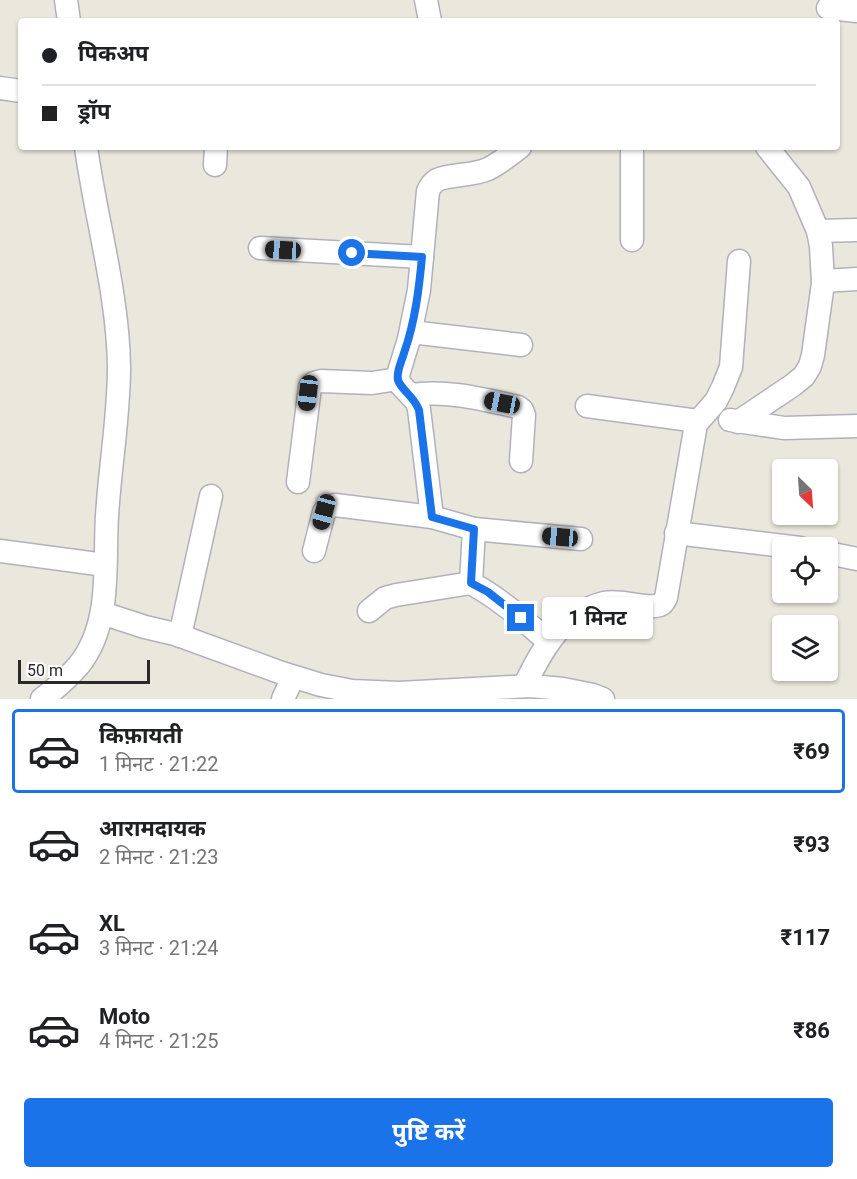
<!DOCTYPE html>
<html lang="hi">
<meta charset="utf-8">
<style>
:root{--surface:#fff;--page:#f2f2f2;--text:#202124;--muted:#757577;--line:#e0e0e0;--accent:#1a73e8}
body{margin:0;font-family:Roboto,"Noto Sans Devanagari",sans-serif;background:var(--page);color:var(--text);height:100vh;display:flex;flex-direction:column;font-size:22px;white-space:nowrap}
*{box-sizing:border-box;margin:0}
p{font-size:20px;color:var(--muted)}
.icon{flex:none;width:33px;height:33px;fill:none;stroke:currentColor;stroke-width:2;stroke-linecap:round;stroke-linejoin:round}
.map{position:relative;height:699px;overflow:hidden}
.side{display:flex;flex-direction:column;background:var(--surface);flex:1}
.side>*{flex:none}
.hud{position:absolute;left:18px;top:18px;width:822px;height:132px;border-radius:6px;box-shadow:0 2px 4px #0004;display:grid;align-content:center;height:132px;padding:0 24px;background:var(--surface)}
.needle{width:39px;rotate:155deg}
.tools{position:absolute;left:772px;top:459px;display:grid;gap:12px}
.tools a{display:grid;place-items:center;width:66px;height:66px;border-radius:6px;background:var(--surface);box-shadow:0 2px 4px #0004;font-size:30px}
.scale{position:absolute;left:18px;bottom:15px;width:132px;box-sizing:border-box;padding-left:6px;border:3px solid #2a2a2a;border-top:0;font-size:16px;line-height:21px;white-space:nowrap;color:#2a2a2a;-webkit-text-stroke:4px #fff;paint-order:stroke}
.end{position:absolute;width:27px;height:27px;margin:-14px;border:8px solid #1a73e8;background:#fff;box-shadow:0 0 0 3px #fff}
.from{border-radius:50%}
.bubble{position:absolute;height:42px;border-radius:6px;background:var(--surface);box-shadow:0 2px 4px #0004;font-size:20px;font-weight:700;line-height:42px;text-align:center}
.car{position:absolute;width:18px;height:36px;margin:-18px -9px;border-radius:8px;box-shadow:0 0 4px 2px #0007;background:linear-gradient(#222 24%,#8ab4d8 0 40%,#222 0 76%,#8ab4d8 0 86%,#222 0)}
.hud b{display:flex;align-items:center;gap:21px;height:57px;font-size:22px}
.hud b+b{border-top:2px solid var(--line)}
.hud i{width:15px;height:15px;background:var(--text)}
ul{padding:10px 0 0;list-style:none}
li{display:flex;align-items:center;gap:18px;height:84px;margin:0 12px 9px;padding:0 12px;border:3px solid transparent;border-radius:6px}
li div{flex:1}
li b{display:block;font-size:22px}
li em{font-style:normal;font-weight:700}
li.current{border-color:var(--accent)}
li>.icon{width:54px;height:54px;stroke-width:1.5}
.button{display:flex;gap:12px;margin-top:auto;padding:12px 24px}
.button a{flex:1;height:69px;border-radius:6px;background:var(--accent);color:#fff;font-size:24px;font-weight:700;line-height:69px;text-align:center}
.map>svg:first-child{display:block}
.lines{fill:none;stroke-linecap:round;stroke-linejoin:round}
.minor-casing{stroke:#b1b1bc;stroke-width:25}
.minor{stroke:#fff;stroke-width:22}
.route{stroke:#1a73e8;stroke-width:8}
</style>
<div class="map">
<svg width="857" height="699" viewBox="0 0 857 699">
<rect width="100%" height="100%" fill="#eae7dd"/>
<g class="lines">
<g class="minor-casing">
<g id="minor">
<path d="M 66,0 L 69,21"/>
<path d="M 426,0 L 430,21"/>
<path d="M 834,0 L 828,8 L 857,11"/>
<path d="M 0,88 L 21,91"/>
<path d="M 520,147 C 510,155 500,163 488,169 C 473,176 449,174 437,180 C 432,183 430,187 428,191 L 419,290 L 409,339 L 398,375 L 399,383 L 417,402 L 419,409 L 432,517 L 474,529 L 471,583 C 500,599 524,620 549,642"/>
<path d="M 215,165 L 216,147"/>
<path d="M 818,231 L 857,230"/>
<path d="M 632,240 L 632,147"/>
<path d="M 260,248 L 422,257"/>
<path d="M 823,281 L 857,279"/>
<path d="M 411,332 L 521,345"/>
<path d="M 411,395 C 449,390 481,399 518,407 L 522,410 L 524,415 L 521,461"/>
<path d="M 587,406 L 698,421"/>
<path d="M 730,420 L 784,428 L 857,426"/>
<path d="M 738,422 L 793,385 L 804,376 L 810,366 L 813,355 L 823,283 L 821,246 L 818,231 L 799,187 L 767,147"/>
<path d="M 298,482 L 310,387 L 314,383 L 321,381 L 372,383 L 398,379"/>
<path d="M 474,529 L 581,539"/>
<path d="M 676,533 L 800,548"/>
<path d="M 0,551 L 105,565"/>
<path d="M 314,551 L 324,512 L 330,506 L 335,505 L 432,517"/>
<path d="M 828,553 L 857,559"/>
<path d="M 369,611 L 385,598 L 396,595 L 471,583"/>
<path d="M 102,613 L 145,627 L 175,634 L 282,673 L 321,685 L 352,691 L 399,693 L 531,686 L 563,689 L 593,695 L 603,699"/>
<path d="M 180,636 L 211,496"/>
<path d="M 524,686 C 544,648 559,615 604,603 C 622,599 645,610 660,605 C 664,603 663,602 666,598 L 696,424 L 716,401 L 723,387 L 731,367 L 739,261"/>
<path d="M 42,699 C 55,689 68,678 79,665 C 112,624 104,565 107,516 C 110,466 119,417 119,367 C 118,293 96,220 86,147"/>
<path d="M 283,699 L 293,677"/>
</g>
</g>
<use href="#minor" class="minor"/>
</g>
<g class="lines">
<path class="route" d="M 352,253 L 422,257 C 419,289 415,322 404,353 C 402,361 396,371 398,380 C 401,390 414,396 419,410 L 432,517 L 474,529 L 471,583 L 488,592 L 521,618"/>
</g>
</svg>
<div class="tools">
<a><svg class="needle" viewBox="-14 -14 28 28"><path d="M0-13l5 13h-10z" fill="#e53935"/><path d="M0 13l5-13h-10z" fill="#757577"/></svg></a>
<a><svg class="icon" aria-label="locate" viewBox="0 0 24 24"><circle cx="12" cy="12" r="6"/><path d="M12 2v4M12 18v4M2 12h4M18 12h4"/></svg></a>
<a><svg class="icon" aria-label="layers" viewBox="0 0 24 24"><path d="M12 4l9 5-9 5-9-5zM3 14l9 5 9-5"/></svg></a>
</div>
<div class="scale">50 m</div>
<i class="end from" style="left:352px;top:253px"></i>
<i class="end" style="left:521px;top:618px"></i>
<div class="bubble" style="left:542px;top:597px;width:111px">1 मिनट</div>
<i class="car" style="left:283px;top:250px;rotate:273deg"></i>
<i class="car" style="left:308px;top:393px;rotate:187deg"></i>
<i class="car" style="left:502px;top:403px;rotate:281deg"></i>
<i class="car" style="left:324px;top:512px;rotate:195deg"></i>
<i class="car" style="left:560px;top:537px;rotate:275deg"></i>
<div class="hud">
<b><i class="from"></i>पिकअप</b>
<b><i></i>ड्रॉप</b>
</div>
</div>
<section class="side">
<ul>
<li class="current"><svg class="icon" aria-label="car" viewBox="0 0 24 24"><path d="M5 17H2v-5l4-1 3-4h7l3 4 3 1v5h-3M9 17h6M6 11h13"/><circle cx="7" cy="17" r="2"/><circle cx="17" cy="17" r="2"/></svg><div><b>किफ़ायती</b><p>1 मिनट · 21:22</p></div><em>₹69</em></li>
<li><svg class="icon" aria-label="car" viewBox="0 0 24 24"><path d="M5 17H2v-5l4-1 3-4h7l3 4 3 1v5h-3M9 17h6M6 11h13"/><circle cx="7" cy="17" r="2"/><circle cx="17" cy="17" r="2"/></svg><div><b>आरामदायक</b><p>2 मिनट · 21:23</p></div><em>₹93</em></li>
<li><svg class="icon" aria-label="car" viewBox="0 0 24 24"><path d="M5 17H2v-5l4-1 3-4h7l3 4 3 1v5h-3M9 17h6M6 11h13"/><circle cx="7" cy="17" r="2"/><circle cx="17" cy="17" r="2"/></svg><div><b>XL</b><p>3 मिनट · 21:24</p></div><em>₹117</em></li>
<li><svg class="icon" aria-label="car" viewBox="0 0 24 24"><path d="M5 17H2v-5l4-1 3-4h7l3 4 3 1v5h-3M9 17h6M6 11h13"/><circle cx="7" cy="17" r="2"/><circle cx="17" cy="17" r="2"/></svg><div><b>Moto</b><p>4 मिनट · 21:25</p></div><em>₹86</em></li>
</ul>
<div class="button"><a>पुष्टि करें</a></div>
</section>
